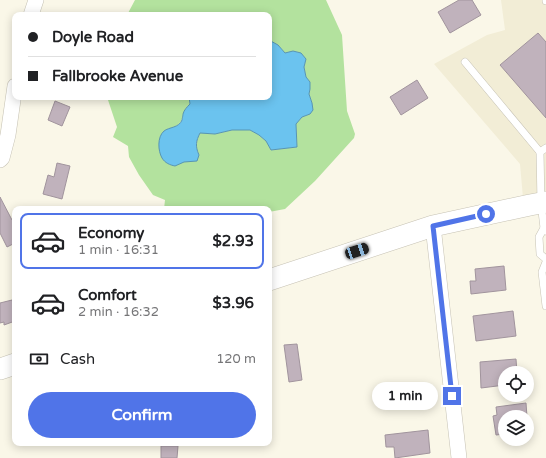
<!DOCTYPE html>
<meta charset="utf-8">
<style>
:root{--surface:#fff;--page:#f6f6f6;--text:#202124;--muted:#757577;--line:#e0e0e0;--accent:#5074e8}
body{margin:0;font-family:"Varela Round",sans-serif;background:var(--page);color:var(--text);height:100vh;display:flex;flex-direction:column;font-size:15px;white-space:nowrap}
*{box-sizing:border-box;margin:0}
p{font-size:13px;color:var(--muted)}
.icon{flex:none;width:22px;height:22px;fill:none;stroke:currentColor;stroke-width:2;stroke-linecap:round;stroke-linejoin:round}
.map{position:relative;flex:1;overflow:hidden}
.drawer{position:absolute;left:12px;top:206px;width:260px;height:240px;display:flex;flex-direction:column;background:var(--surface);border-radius:8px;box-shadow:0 2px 10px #0003}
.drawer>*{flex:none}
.guide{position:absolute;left:12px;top:12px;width:260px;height:88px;border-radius:8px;box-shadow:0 2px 10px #0003;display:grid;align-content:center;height:88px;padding:0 16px;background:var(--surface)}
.buttons{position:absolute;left:498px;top:366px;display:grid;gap:8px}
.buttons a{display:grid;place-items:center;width:36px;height:36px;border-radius:50%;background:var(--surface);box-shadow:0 2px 10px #0003;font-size:20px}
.end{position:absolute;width:18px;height:18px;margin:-9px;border:5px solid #5074e8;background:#fff;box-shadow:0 0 0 2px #fff}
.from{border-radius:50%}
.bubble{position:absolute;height:28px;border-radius:14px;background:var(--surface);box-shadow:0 2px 10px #0003;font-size:13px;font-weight:700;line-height:28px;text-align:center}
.car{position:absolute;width:12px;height:24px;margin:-12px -6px;border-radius:5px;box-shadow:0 0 3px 1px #0007;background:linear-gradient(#222 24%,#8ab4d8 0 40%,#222 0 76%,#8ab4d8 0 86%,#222 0)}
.guide b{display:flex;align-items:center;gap:14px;height:38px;font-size:15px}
.guide b+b{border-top:1px solid var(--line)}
.guide i{width:10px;height:10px;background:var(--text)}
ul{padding:7px 0 0;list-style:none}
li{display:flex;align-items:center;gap:12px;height:56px;margin:0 8px 6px;padding:0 8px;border:2px solid transparent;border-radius:8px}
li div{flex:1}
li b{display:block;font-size:15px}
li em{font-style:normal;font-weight:700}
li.selected{border-color:var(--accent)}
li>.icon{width:36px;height:36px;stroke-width:1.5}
.pay{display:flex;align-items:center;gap:10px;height:44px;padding:0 16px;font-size:15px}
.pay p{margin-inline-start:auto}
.primary-button{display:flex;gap:8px;margin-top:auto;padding:8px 16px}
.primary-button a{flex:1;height:46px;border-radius:24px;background:var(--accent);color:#fff;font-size:16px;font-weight:700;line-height:46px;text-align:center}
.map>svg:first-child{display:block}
.built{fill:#f2edd6}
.green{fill:#b3e29e}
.water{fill:#6bc3ef;stroke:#5895b2}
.building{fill:#c0b2bc;stroke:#a1949d}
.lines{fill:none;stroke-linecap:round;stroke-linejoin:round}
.lane-casing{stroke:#c6c2b4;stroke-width:8}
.street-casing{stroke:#c6c2b4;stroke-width:16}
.secondary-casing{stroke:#c6c2b4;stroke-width:22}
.lane{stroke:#fff;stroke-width:7}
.street{stroke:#fff;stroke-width:15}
.secondary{stroke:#fff;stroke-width:21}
.route{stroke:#5074e8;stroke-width:5}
</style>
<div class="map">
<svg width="546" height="458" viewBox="0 0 546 458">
<rect width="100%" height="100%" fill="#faf7e8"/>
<path class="built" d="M 501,0 L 546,0 L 546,195 L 523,198 L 520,164 L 434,64 L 487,35 L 505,30 Z"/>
<path class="green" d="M 135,0 L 326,0 L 342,35 L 347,111 L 355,134 L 354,138 L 315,181 L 285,209 L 269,212 L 269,209 L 164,209 L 165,200 L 153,195 L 139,175 L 129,157 L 128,146 L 113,137 L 117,127 L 107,97 L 189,97 L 190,104 C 183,111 185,115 181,121 C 178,127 170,129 164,131 L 184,162 L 199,155 C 195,146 196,141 200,133 L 207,133 L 215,134 L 232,130 L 250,130 L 259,135 L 266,141 L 271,150 L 297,147 L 296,124 L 302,117 L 310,114 L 312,103 L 309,94 L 310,89 L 310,82 L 306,77 L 304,67 L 306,59 C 299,50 295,51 285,53 L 278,45 L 269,40 L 269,15 L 127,15 Z"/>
<path class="water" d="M 269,40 L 278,45 L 285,53 L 293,51 L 301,53 L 306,59 L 304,67 L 306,77 L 310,82 L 310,89 L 309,94 L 312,103 L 313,110 L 310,114 L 302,117 L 296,124 L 297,147 L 271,150 L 266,141 L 259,135 L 250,130 L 232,130 L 215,134 L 200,133 C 196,141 195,146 199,155 L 197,161 L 184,162 L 175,166 C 170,165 165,163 162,158 C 158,151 157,137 164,131 C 169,127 179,128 182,120 C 182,120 183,115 183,114 C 184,110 187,107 190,104 L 189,97 L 269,97 Z"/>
<g class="building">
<path d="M 459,0 L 472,0 L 481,15 L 450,33 L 438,12 Z"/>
<path d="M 538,33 L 546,42 L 546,118 L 500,65 Z"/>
<path d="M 417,80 L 428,98 L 401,115 L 390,97 Z"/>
<path d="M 55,101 L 70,107 L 62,126 L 48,120 Z"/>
<path d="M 57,163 L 70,166 L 62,199 L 43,194 L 48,175 L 54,177 Z"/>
<path d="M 0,197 L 12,220 L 15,218 L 15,243 L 7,247 L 0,233 Z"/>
<path d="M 504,266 L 506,290 L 471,294 L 470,281 L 476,281 L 475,269 Z"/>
<path d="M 12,300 L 15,310 L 15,321 L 4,325 L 4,322 L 0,323 L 0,303 Z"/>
<path d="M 513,311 L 516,336 L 476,341 L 473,316 Z"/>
<path d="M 297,344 L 302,380 L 289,382 L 284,345 Z"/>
<path d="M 516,359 L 517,373 L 505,373 L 505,385 L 481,388 L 480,362 Z"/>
<path d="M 526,403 L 527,417 L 505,417 L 505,434 L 496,435 L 493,416 L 497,415 L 496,407 Z"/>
<path d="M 428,430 L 430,453 L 395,458 L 394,447 L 386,447 L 385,435 Z"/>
<path d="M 161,446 L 178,446 L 177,458 L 161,458 Z"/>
</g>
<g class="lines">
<g class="lane-casing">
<g id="lane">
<path d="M 546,0 L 546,1"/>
<path d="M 465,62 L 540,152"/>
<path d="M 546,148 L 540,152 L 541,203 L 544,228 L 546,231"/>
<path d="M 544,228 L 539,237 L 540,254 L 546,259"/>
<path d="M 546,262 L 542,272 L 546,306"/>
</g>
</g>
<g class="street-casing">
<g id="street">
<path d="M 31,15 L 36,0"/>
<path d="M 0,160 L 2,158 L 8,135 L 15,86"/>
<path d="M 433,226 L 459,458"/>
</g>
</g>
<g class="secondary-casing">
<g id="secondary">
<path d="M 269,280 L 433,226 L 530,205 L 546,202"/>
<path d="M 0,369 L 15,364"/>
</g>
</g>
<use href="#lane" class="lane"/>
<use href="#street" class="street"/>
<use href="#secondary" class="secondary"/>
</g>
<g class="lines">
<path class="route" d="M 452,396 L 433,226 L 486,214"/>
</g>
</svg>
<div class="buttons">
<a><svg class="icon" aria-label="locate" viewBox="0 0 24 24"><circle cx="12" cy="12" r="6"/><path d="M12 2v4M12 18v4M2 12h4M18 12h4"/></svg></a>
<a><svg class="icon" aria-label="layers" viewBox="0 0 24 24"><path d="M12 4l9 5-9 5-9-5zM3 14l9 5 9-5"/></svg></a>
</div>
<i class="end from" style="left:486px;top:214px"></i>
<i class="end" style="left:452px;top:396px"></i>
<div class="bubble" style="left:372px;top:382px;width:66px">1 min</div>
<i class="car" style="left:357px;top:251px;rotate:72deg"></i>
<div class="guide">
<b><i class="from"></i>Doyle Road</b>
<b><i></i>Fallbrooke Avenue</b>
</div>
<section class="drawer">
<ul>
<li class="selected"><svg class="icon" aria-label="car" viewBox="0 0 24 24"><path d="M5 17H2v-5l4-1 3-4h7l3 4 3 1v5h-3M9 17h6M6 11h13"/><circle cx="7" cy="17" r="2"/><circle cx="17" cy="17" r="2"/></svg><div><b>Economy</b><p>1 min · 16:31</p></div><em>$2.93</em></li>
<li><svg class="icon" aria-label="car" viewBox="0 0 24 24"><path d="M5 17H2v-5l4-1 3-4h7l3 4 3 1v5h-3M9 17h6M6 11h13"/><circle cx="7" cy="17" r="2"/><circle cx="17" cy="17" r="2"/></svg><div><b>Comfort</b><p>2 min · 16:32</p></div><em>$3.96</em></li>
</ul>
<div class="pay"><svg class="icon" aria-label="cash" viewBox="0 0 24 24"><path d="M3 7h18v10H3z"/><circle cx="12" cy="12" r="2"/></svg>Cash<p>120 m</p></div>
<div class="primary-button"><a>Confirm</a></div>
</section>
</div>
